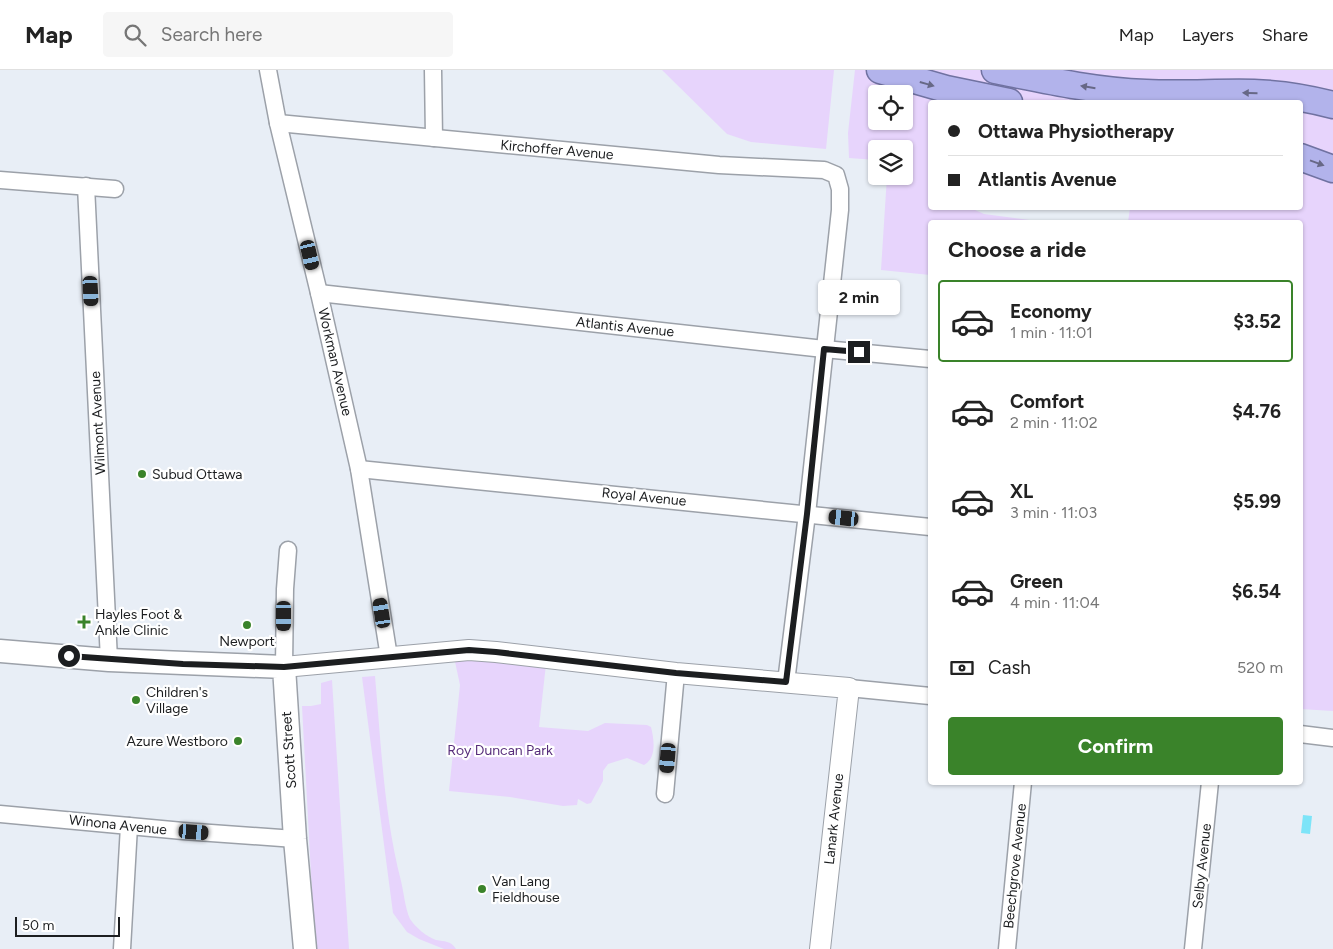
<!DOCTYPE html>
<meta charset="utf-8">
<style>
:root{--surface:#fff;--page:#f6f6f6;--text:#222;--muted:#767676;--line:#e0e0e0;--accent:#3a832a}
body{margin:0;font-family:Figtree,sans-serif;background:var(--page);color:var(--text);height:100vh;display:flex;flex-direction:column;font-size:19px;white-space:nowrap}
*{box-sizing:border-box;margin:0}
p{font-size:16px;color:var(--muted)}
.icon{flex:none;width:28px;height:28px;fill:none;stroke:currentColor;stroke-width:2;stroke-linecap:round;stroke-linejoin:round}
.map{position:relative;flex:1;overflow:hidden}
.drawer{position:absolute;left:928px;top:150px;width:375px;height:565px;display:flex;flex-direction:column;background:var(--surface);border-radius:5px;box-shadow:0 1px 4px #0004}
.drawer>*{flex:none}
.hud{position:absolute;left:928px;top:30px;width:375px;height:110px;border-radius:5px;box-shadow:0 1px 4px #0004;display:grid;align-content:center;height:110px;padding:0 20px;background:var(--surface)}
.tools{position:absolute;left:868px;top:15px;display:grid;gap:10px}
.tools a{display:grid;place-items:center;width:45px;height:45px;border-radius:5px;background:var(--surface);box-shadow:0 1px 4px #0004;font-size:25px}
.scale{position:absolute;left:15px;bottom:12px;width:105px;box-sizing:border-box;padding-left:5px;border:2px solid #1c1e20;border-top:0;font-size:14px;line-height:18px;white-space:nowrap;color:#1c1e20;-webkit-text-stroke:4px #fff;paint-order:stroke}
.end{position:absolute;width:22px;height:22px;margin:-11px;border:6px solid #1c1e20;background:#fff;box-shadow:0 0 0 2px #fff}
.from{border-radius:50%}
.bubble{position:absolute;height:35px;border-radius:5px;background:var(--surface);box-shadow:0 1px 4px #0004;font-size:16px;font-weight:700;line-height:35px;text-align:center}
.car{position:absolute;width:15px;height:30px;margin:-15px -8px;border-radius:6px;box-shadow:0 0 4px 1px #0007;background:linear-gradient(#222 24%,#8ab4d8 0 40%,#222 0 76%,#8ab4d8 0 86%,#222 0)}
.hud b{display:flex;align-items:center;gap:18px;height:48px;font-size:19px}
.hud b+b{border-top:1px solid var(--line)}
.hud i{width:12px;height:12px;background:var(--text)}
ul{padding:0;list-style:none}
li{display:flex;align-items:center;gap:15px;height:82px;margin:0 10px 8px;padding:0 10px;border:2px solid transparent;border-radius:5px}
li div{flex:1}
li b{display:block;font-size:19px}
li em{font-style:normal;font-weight:700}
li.on{border-color:var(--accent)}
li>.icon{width:45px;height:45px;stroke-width:1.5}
h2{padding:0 20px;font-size:22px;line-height:60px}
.pay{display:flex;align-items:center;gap:12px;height:55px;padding:0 20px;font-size:19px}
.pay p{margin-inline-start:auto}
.action{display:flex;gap:10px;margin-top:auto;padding:10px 20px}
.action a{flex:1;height:58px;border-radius:5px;background:var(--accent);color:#fff;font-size:20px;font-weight:700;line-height:58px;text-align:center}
header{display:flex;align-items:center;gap:30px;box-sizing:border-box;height:70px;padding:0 25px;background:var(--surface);border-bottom:1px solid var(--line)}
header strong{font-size:24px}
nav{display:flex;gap:28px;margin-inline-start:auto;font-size:18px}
.search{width:350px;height:45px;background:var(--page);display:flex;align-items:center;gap:12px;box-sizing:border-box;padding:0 18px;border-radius:5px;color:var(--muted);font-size:19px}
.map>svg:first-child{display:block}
.green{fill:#e7d4fc;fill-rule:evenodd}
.water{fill:#7de4f8}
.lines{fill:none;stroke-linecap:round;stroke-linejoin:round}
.minor-casing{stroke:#9ca1a9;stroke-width:19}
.tertiary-casing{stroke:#9ca1a9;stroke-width:22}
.secondary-casing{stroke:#9ca1a9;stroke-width:25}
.trunk-casing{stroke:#7072a1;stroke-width:29}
.minor{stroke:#fff;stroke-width:16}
.tertiary{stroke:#fff;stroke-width:20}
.secondary{stroke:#fff;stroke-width:22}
.trunk{stroke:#b2b3eb;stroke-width:26}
.oneway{fill:#676886}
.route{stroke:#1c1e20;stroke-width:6}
.poi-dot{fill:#3a832a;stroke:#fff;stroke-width:2}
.labels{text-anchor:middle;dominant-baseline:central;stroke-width:4.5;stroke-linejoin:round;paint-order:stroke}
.street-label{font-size:14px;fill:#1c1e20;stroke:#fff}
.poi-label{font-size:14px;fill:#1c1e20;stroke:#fff;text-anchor:start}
.park-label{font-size:14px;fill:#572d7b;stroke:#fff}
</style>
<header>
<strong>Map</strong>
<div class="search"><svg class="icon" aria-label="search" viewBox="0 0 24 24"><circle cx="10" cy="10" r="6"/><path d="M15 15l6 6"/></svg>Search here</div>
<nav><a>Map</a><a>Layers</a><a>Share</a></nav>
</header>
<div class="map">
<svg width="1333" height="879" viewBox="0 0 1333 879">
<rect width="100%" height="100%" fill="#e8eef6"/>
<g class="green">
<path d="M 662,0 L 834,0 L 826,79 L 751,72 L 727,64 Z"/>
<path d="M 855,0 L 1333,0 L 1333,641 L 1300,639 L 1300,152 L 1128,152 L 1130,138 L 1300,138 L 1300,32 L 930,32 L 930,138 L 975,138 L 975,140 L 984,144 L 1045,152 L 930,152 L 930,205 L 881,200 L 887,106 L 904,106 L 904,79 L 876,79 L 876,90 L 849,88 L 848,63 ZM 876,24 L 904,24 L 904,51 L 876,51 Z"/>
<path d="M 454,587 L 546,594 L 539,657 L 588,661 L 605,653 L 647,655 L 651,657 C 654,669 657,688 644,695 L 627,688 L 608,694 L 603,701 L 603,711 L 591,733 L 587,734 L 578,729 L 577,735 L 563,736 L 510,727 L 449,721 L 460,615 Z"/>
<path d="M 375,606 C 381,674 384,745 401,811 C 404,823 405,838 410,849 C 415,857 427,867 436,870 C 445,872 450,870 456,879 L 444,879 L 419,869 L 407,862 L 393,843 L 362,607 Z"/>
<path d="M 332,610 L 349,879 L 315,879 L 302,636 L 311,636 L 321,634 L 321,613 Z"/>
</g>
<path class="water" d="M 1303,745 L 1312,746 L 1310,764 L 1301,763 Z"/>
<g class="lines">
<g class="minor-casing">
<g id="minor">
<path d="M 268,0 L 278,53 L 319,223 L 359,399 L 389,587"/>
<path d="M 433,0 L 434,68"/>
<path d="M 278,53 L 719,95 L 824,100 L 836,105 L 840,119 L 840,140 L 807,444 L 786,612"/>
<path d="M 0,110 L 115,119"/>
<path d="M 86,116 L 109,590"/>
<path d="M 319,223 L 824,279 L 930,289"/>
<path d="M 359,399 L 930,457"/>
<path d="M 284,597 L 285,519 L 288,480"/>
<path d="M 849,618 L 930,626"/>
<path d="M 1300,664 L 1333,668"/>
<path d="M 665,724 L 676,603"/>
<path d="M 0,744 L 183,761 L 295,769"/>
<path d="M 122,879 L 129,756"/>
<path d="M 1007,879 L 1023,712"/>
<path d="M 1193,879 L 1210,712"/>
</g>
</g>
<g class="tertiary-casing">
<path id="tertiary" d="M 284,597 L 469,580 L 496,582 L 676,603 L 849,618 L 820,879"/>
</g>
<g class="secondary-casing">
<path id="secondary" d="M 0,581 L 109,590 L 284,597 L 295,769 L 305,879"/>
</g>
<g class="trunk-casing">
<g id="trunk">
<path d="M 880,0 L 946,19 L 1009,32"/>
<path d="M 995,0 C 1045,10 1095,21 1146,23 C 1182,25 1218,22 1254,23 C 1281,24 1307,28 1333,35"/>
<path d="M 1300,87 L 1333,99"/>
</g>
</g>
<use href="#minor" class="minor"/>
<use href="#tertiary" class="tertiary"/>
<use href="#secondary" class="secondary"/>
<use href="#trunk" class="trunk"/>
</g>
<defs><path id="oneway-solid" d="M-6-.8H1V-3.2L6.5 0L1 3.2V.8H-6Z" transform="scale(1.25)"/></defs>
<g class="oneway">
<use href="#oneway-solid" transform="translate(927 14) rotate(16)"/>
<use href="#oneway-solid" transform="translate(1088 17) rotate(-171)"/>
<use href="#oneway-solid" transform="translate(1250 23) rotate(-179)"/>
<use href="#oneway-solid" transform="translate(1317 93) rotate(20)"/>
</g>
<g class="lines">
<path class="route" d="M 69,586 L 183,594 L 284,597 L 469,580 L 496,582 L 676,603 L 786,612 L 807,444 L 824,279 L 859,282"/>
</g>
<g class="poi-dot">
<circle cx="142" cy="404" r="5"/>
<path d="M81.5 544.5h5v5h5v5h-5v5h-5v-5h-5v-5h5z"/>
<circle cx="247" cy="555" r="5"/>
<circle cx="136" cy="630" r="5"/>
<circle cx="238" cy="671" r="5"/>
<circle cx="482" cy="819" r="5"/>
</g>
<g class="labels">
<g class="street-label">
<text transform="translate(557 80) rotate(5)">Kirchoffer Avenue</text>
<text transform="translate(625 257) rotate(6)">Atlantis Avenue</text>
<text transform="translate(335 292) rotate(77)">Workman Avenue</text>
<text transform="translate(98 353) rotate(-93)">Wilmont Avenue</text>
<text transform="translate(644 427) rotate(6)">Royal Avenue</text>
<text transform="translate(289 680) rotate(-94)">Scott Street</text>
<text transform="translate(834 749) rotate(-84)">Lanark Avenue</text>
<text transform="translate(118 755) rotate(6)">Winona Avenue</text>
<text transform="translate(1015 796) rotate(-84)">Beechgrove Avenue</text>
<text transform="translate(1202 796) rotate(-84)">Selby Avenue</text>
</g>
<g class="poi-label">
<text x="152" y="404">Subud Ottawa</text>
<text x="95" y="544">Hayles Foot &amp;<tspan x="95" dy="16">Ankle Clinic</tspan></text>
<text x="247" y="571" text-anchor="middle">Newport</text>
<text x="146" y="622">Children's<tspan x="146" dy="16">Village</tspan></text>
<text x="228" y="671" text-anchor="end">Azure Westboro</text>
<text x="492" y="811">Van Lang<tspan x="492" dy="16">Fieldhouse</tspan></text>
</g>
<g class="park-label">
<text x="500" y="680">Roy Duncan Park</text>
</g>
</g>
</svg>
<div class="tools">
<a><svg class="icon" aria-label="locate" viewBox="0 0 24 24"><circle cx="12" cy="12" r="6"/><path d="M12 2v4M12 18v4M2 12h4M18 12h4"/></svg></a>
<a><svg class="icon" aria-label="layers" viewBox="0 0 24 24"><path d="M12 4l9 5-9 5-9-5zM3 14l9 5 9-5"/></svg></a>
</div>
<div class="scale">50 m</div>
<i class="end from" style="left:69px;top:586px"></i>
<i class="end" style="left:859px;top:282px"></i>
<div class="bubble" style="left:818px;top:210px;width:82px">2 min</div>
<i class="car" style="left:310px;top:185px;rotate:167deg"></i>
<i class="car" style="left:91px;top:221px;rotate:177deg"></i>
<i class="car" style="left:844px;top:448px;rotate:276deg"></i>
<i class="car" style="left:382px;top:543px;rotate:351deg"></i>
<i class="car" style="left:284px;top:546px;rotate:180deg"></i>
<i class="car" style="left:668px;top:688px;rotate:185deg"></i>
<i class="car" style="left:194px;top:762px;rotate:94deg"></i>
<div class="hud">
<b><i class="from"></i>Ottawa Physiotherapy</b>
<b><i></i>Atlantis Avenue</b>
</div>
<section class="drawer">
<h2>Choose a ride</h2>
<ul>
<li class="on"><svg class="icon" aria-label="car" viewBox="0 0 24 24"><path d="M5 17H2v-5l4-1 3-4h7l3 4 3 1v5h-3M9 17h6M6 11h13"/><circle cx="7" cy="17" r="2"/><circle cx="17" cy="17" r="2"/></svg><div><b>Economy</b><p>1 min · 11:01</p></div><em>$3.52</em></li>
<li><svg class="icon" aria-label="car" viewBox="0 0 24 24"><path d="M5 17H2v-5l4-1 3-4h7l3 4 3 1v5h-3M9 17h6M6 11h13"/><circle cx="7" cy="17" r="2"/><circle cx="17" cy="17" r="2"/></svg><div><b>Comfort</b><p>2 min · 11:02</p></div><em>$4.76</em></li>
<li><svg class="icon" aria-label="car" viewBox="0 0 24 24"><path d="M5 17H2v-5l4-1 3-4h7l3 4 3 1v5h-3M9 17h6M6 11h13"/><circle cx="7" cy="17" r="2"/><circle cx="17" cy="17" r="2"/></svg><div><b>XL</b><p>3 min · 11:03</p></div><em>$5.99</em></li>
<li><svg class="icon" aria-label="car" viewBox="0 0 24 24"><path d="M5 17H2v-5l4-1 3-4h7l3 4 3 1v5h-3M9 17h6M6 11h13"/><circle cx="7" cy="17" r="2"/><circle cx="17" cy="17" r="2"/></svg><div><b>Green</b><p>4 min · 11:04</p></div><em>$6.54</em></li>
</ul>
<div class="pay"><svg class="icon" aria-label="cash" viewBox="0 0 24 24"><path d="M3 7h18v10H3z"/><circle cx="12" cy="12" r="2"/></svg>Cash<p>520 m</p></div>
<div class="action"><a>Confirm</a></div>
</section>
</div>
